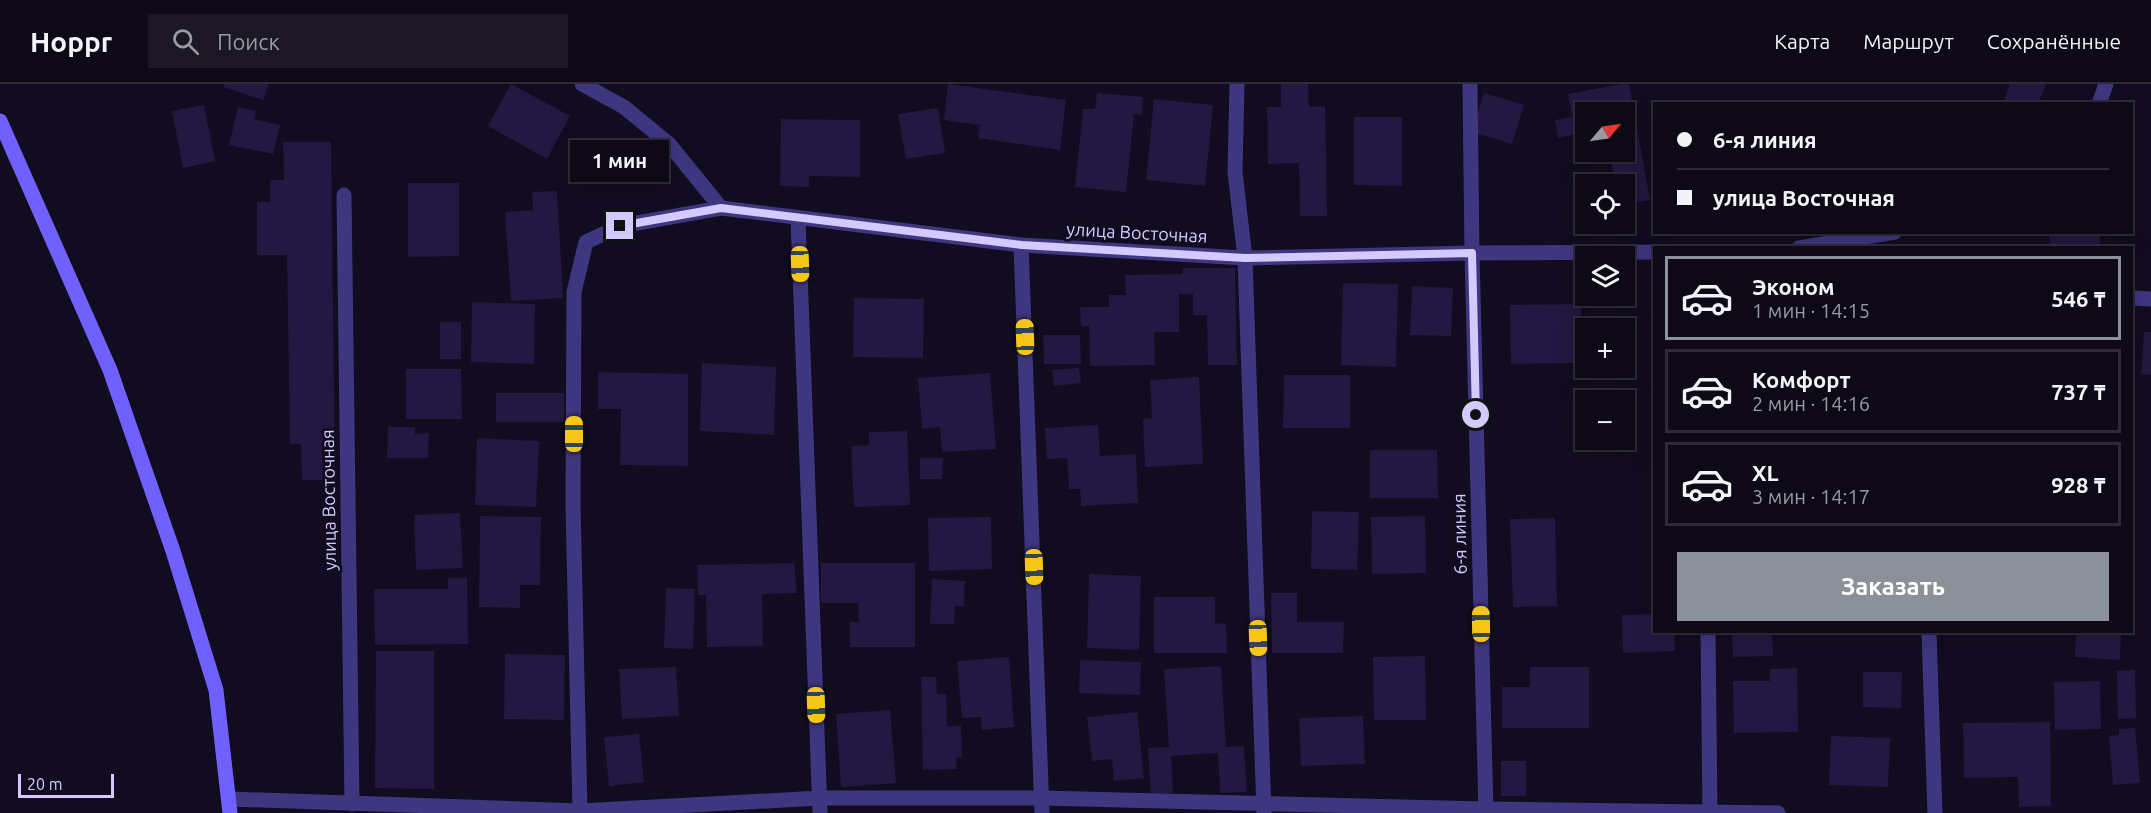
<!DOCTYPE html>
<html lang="ru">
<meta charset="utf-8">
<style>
:root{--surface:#0d0917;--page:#1b1724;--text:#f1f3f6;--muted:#9a9aa1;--line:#2d2a36;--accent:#8c9099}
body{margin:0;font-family:Ubuntu,sans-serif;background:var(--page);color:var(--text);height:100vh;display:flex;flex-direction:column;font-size:22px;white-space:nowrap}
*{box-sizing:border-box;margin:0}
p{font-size:20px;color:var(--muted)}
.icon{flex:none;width:33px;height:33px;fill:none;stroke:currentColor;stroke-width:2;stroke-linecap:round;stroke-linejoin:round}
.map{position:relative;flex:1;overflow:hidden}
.drawer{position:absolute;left:1653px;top:162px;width:480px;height:387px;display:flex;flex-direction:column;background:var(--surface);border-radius:0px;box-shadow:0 6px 24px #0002,0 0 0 2px var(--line)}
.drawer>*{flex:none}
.guide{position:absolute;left:1653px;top:18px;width:480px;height:132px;border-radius:0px;box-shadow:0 6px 24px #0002,0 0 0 2px var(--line);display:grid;align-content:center;height:132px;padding:0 24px;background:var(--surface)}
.needle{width:39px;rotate:61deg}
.tools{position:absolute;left:1575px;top:18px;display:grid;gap:12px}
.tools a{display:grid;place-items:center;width:60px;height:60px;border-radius:0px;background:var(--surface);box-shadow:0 6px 24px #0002,0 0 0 2px var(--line);font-size:30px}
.scale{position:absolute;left:18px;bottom:15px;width:96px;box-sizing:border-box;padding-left:6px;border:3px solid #d4caff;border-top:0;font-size:16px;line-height:21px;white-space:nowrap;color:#d4caff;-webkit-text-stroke:4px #110c1f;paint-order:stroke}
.end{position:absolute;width:27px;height:27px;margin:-14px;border:8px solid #d4caff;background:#111;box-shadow:0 0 0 3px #111}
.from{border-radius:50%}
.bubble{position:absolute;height:42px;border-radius:0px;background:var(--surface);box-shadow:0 6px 24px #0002,0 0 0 2px var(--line);font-size:20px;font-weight:600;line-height:42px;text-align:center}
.car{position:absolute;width:18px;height:36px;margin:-18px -9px;border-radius:8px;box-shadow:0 0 4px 2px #0007;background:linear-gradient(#f5c518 24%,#345 0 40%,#f5c518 0 76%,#345 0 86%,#f5c518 0)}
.guide b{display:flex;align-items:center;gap:21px;height:57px;font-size:22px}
.guide b+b{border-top:2px solid var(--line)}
.guide i{width:15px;height:15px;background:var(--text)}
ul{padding:10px 0 0;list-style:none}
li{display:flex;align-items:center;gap:18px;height:84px;margin:0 12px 9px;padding:0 12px;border:3px solid var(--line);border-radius:0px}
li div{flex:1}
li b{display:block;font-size:22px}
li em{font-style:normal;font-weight:600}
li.current{border-color:var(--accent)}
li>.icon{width:54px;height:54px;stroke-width:1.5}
.cta{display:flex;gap:12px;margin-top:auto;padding:12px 24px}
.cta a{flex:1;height:69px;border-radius:0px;background:var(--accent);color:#fff;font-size:24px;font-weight:600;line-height:69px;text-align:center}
header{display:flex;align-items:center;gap:36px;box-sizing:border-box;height:84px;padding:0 30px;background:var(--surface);border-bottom:2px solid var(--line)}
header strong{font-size:28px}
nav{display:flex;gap:33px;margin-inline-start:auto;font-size:21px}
.search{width:420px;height:54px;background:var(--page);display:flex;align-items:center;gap:15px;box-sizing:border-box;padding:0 21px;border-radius:0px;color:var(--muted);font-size:22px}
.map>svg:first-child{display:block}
.building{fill:#231841}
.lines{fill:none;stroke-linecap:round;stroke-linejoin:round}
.service{stroke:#3e367f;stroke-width:15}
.minor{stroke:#3e367f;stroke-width:15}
.secondary{stroke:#7061ff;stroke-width:15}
.route{stroke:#d4caff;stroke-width:8}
.labels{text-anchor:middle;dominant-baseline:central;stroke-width:6;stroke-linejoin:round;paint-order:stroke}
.street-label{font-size:18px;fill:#d4caff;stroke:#110c1f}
</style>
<header>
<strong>Hoppr</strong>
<div class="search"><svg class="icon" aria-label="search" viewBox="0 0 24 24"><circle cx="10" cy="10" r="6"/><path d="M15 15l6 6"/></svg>Поиск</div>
<nav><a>Карта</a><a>Маршрут</a><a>Сохранённые</a></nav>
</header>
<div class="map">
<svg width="2151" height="729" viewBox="0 0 2151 729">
<rect width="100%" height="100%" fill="#110c1f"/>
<g class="building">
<path d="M 224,0 L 269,0 L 263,16 L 224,3 Z"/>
<path d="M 511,0 L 570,32 L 547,75 L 488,42 Z"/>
<path d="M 948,0 L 1066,16 L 1060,66 L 978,54 L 980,41 L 944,36 Z"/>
<path d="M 1281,0 L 1308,0 L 1309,23 L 1325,22 L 1327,132 L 1300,132 L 1299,79 L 1268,80 L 1267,23 L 1281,23 Z"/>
<path d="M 1621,0 L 1629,0 L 1650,116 L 1624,121 L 1624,100 L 1615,100 L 1609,68 L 1624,68 L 1624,28 L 1586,28 L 1586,67 L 1580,68 L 1577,50 L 1558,54 L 1555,36 L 1572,33 L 1568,10 Z"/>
<path d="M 2010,0 L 2046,0 L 2038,20 L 2007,20 L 2003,18 Z"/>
<path d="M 1097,9 L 1143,13 L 1142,31 L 1134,30 L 1126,108 L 1075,103 L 1083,25 L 1095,25 Z"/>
<path d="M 1484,9 L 1524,21 L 1512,60 L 1472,48 Z"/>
<path d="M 1154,15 L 1213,21 L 1205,102 L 1146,96 Z"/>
<path d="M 204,21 L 215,77 L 183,84 L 172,27 Z"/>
<path d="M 238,23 L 256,27 L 254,35 L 280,41 L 273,70 L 229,61 Z"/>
<path d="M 938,24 L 945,69 L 906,75 L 898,30 Z"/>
<path d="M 1354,33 L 1402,33 L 1402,102 L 1354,101 Z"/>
<path d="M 781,35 L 860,36 L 860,93 L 809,92 L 809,103 L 780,102 Z"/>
<path d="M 283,58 L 331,58 L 335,396 L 302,396 L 301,360 L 290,360 L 287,171 L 257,171 L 257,118 L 270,118 L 270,96 L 284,96 Z"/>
<path d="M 408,99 L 459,99 L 459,172 L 408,173 Z"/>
<path d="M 557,107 L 563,214 L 511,217 L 505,128 L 533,126 L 532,108 Z"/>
<path d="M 2049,148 L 2099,148 L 2101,164 L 2032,164 L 2050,159 Z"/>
<path d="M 1875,159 L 1895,162 L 1895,164 L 1875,164 Z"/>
<path d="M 1183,184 L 1235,184 L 1237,281 L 1208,281 L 1207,231 L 1193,231 L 1193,210 L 1179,210 L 1179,248 L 1154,248 L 1155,281 L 1090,282 L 1089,242 L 1081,242 L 1080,223 L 1109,223 L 1109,211 L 1126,211 L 1125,191 L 1183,190 Z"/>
<path d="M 1343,199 L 1398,200 L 1396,283 L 1341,281 Z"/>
<path d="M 1412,202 L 1453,204 L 1451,252 L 1410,251 Z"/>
<path d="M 854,214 L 924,215 L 923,274 L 853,273 Z"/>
<path d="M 472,218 L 535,220 L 534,280 L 471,278 Z"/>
<path d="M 1581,220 L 1582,279 L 1511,280 L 1510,221 Z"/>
<rect x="440" y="238" width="21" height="37"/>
<path d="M 2144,248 L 2151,248 L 2151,291 L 2141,290 Z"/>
<path d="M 1043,251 L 1080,251 L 1081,280 L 1044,280 Z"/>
<path d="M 702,279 L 776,283 L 774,351 L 700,347 Z"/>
<path d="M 1079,284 L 1081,299 L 1054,302 L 1052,286 Z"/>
<path d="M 406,285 L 461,285 L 462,335 L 406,335 Z"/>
<path d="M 598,288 L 688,290 L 688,382 L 620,381 L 621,325 L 598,325 Z"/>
<path d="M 990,289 L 996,365 L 942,368 L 940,343 L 922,345 L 918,294 Z"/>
<path d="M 1284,291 L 1350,291 L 1350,344 L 1283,344 Z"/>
<path d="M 1199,293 L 1203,380 L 1145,383 L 1143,335 L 1152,334 L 1150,296 Z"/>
<rect x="496" y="309" width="68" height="29"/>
<path d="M 1098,341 L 1100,372 L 1136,370 L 1138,419 L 1081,422 L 1080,405 L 1069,405 L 1067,374 L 1047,375 L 1045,344 Z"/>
<path d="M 388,343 L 415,343 L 415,350 L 429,349 L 428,374 L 387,374 Z"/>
<path d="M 907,347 L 910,421 L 854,423 L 851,362 L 869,361 L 869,348 Z"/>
<path d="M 477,354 L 539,357 L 536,423 L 475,421 Z"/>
<path d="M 1370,366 L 1437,366 L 1438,414 L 1370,414 Z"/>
<path d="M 920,374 L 943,374 L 942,395 L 920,395 Z"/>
<path d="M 1312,427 L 1359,428 L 1357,486 L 1311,485 Z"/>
<path d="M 460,429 L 463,484 L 416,486 L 414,431 Z"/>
<path d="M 480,432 L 541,433 L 540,501 L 520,501 L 520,524 L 479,523 Z"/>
<path d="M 1425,432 L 1426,489 L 1372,490 L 1371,433 Z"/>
<path d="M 991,433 L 992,485 L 929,487 L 928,434 Z"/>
<path d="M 1555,434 L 1557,522 L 1513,523 L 1510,435 Z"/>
<path d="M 794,479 L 797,509 L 762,510 L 763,562 L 707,563 L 706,511 L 698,511 L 697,481 Z"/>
<path d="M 821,479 L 915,479 L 915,563 L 850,563 L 850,538 L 859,538 L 858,519 L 821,519 Z"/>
<path d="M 1089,490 L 1141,492 L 1139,566 L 1087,564 Z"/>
<path d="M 448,494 L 467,494 L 468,560 L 375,561 L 374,505 L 448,505 Z"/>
<path d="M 932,495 L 965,497 L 964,522 L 955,522 L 954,540 L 930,540 Z"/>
<path d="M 666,504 L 695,505 L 693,565 L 664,564 Z"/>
<path d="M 1271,509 L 1297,509 L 1297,538 L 1344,538 L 1343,569 L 1272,569 Z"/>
<path d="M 1154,513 L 1215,513 L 1215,539 L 1226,540 L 1227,569 L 1154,569 Z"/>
<path d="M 1654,530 L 1654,548 L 1674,548 L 1675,567 L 1623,569 L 1622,531 Z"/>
<path d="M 1732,548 L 1772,548 L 1773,572 L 1733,573 Z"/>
<path d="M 2093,548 L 2121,548 L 2120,576 L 2075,573 L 2076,549 L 2093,550 Z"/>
<path d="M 376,567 L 434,567 L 434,705 L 375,704 Z"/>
<path d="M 505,570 L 565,571 L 564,636 L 504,635 Z"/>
<path d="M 1425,572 L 1426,636 L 1374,636 L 1373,573 Z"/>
<path d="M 1009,573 L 1014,643 L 982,646 L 981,633 L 962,634 L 957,577 Z"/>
<path d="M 1080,576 L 1141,578 L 1140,611 L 1079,609 Z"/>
<path d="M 1221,582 L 1226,663 L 1244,662 L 1247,708 L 1220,709 L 1218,669 L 1171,672 L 1173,709 L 1151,710 L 1148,664 L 1169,663 L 1164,585 Z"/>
<path d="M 676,583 L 679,632 L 622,635 L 619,585 Z"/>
<path d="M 1530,583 L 1589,583 L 1589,644 L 1502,644 L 1502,603 L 1530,603 Z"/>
<path d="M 1797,584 L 1798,648 L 1734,649 L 1733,597 L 1770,597 L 1770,585 Z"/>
<path d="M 2135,586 L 2136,634 L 2118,635 L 2117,587 Z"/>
<path d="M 1863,588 L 1902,588 L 1901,624 L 1863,623 Z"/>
<path d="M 921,593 L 936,593 L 937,610 L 946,610 L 947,642 L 961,642 L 962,673 L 956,673 L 957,685 L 923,686 Z"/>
<path d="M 2100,597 L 2101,645 L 2055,646 L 2054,598 Z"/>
<path d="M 890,626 L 896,699 L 841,703 L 836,630 Z"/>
<path d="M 1137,628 L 1144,694 L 1114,697 L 1112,675 L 1092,677 L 1087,633 Z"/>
<path d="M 1363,632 L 1365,680 L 1301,682 L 1299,634 Z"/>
<path d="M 2050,638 L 2051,722 L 2019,723 L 2018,693 L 1964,694 L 1963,639 Z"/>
<path d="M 2135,644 L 2140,699 L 2113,701 L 2109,652 L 2119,651 L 2119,645 Z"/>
<path d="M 639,650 L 644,698 L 609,702 L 604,653 Z"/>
<path d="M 1831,652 L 1890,654 L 1888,703 L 1829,701 Z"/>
<rect x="1501" y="677" width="25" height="35"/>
</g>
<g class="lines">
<g class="service">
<path d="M 1237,0 L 1235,88 L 1245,174 L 1264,729"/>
<path d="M 798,134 L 820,729"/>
<path d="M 1021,161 L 1042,729"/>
<path d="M 1472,169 L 1486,729"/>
<path d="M 1708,548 L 1710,729"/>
<path d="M 1929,548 L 1935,729"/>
</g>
<g class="minor">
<path d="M 582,0 L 624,23 L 669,60 L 721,124"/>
<path d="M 1470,0 L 1472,169"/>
<path d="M 2099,20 L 2106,0"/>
<path d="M 344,111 L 352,720"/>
<path d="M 1799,164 L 1895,148"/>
<path d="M 2132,214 L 2151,215"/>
<path d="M 230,715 L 580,727 L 820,714 L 1042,714 L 1485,725 L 1778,729"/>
<path d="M 580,727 L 573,421 L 574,208 L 586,158 L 620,142 L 721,124 L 1021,161 L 1245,174 L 1472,169 L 1654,168"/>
</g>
<path class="secondary" d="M 0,37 L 110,286 L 173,467 L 216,606 L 230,729"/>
</g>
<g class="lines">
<path class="route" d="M 620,142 L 721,124 L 1022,161 L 1245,174 L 1472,169 L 1476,331"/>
</g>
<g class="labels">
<g class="street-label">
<text transform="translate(1137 148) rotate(3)">улица Восточная</text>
<text transform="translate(328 416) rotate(-91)">улица Восточная</text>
<text transform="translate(1459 450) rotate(-91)">6-я линия</text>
</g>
</g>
</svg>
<div class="tools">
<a><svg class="needle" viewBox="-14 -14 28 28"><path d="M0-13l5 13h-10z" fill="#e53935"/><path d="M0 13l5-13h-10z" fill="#9a9aa1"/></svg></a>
<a><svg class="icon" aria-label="locate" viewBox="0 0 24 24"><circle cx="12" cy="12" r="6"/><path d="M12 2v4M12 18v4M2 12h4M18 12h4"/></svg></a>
<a><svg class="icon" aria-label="layers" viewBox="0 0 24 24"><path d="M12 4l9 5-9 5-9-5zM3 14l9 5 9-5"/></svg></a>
<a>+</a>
<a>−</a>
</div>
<div class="scale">20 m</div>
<i class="end from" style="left:1476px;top:331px"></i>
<i class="end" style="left:620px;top:142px"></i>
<div class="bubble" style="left:570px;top:56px;width:99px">1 мин</div>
<i class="car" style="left:800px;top:180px;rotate:178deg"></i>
<i class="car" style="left:1025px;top:253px;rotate:358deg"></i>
<i class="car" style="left:574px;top:350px;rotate:0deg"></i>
<i class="car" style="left:1034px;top:483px;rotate:178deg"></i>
<i class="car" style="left:1481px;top:540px;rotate:359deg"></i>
<i class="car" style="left:1258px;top:554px;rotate:178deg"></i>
<i class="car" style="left:816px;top:621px;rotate:178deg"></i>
<div class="guide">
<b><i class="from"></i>6-я линия</b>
<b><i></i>улица Восточная</b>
</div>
<section class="drawer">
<ul>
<li class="current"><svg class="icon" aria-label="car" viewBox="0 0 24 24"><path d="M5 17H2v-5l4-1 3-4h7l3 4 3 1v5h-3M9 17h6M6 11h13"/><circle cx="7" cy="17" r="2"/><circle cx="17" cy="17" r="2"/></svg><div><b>Эконом</b><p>1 мин · 14:15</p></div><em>546 ₸</em></li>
<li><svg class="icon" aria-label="car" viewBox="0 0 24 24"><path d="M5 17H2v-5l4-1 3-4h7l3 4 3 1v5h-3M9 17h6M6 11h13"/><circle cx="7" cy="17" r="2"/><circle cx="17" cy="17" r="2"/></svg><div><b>Комфорт</b><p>2 мин · 14:16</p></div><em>737 ₸</em></li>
<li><svg class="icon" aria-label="car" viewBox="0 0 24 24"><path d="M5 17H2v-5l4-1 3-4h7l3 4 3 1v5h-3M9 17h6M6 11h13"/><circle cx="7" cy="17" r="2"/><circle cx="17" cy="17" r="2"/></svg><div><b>XL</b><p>3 мин · 14:17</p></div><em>928 ₸</em></li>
</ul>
<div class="cta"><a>Заказать</a></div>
</section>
</div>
